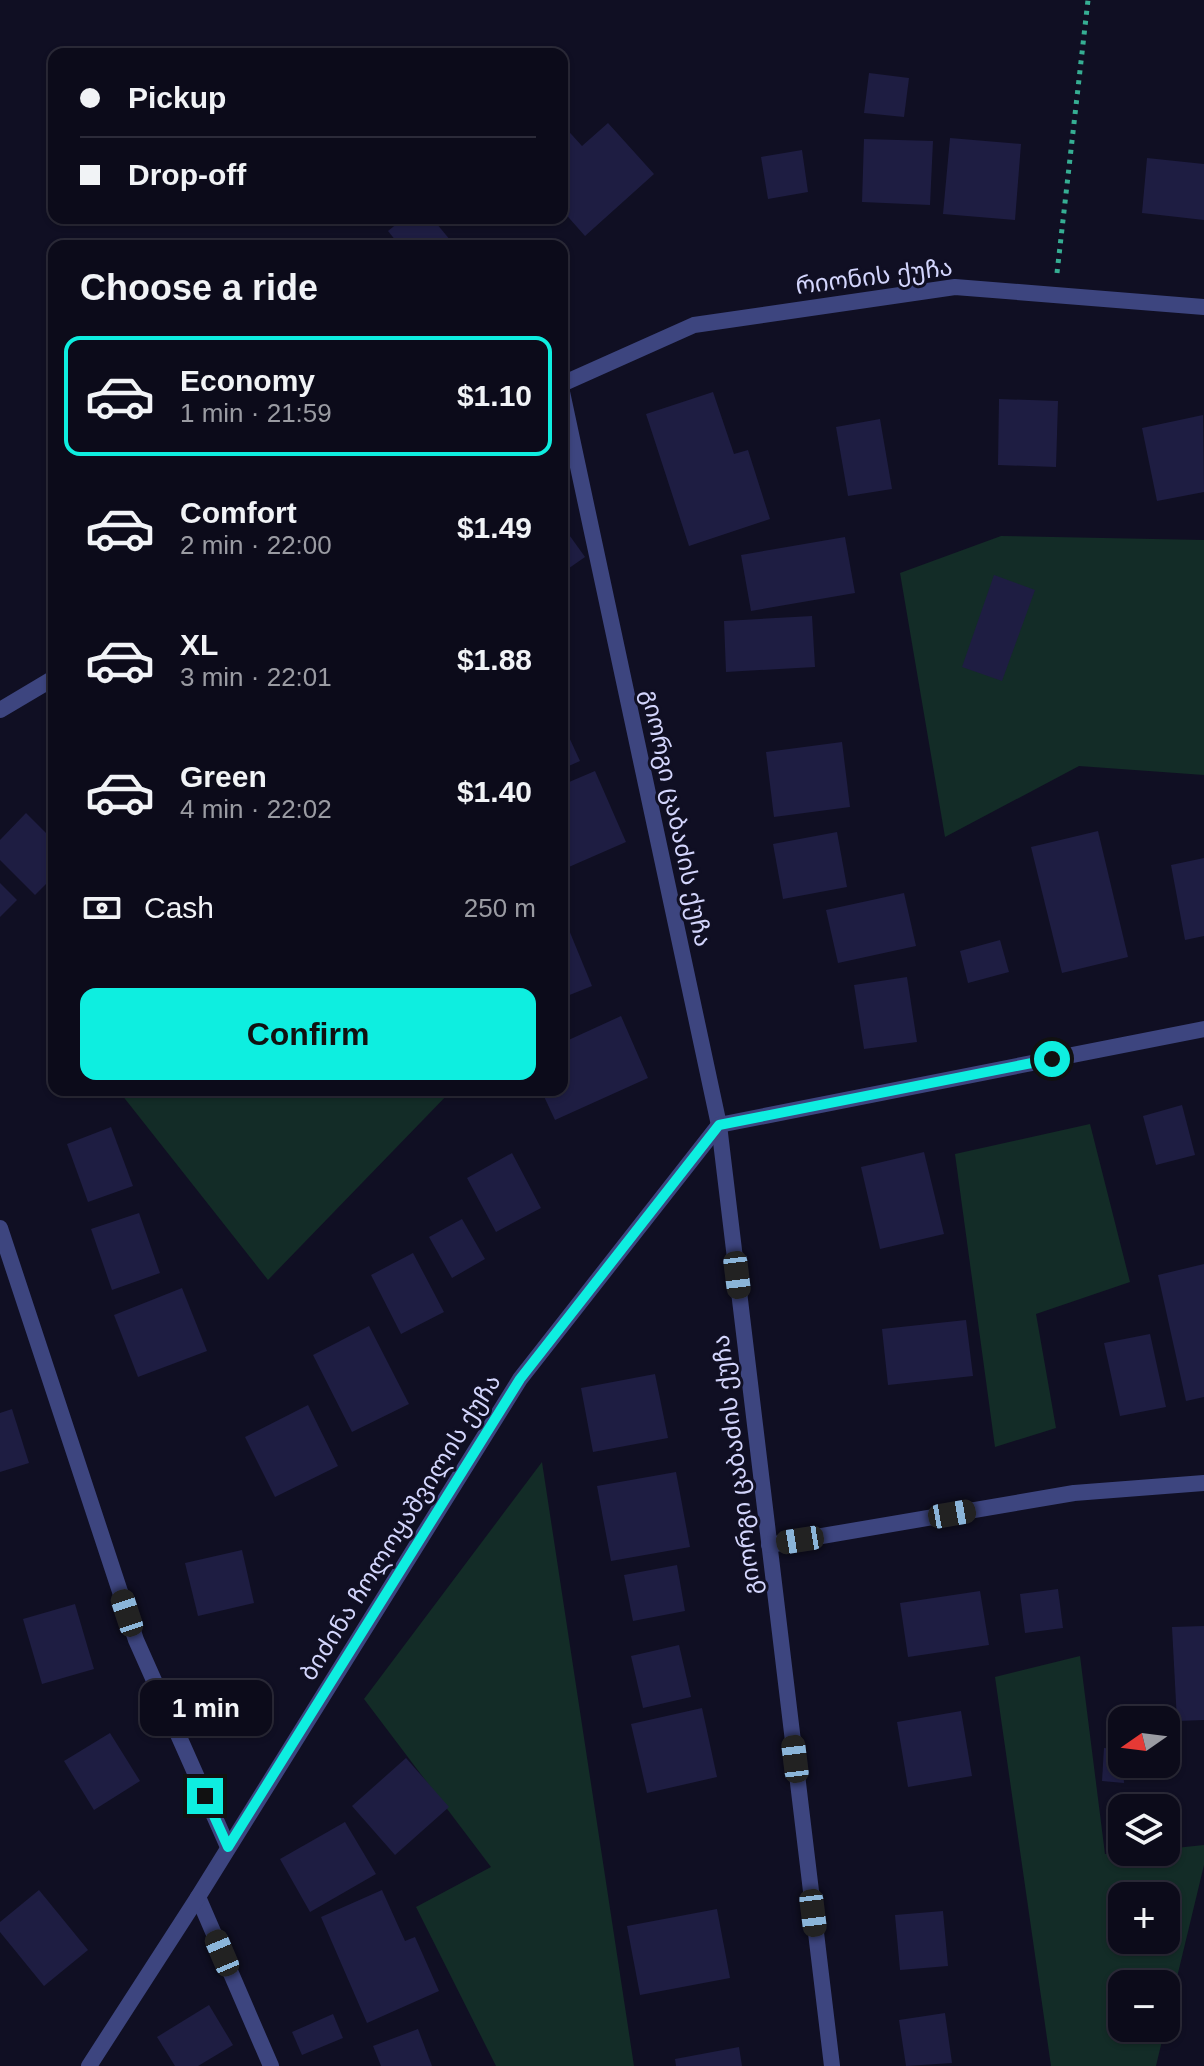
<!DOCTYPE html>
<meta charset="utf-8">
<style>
:root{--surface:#0c0b1a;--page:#151423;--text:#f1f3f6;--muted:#9a9ba2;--line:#2c2b39;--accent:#0eeee0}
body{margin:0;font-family:Helvetica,"Noto Sans Georgian",sans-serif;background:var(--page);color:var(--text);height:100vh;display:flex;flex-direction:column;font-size:30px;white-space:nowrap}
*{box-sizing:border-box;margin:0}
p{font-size:26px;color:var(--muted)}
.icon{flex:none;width:44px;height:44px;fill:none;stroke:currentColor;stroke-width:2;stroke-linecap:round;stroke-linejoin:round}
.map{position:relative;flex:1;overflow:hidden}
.panel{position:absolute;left:48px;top:240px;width:520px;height:856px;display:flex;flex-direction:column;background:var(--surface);border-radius:16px;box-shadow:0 2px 6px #0004,0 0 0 2px var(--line)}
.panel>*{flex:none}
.top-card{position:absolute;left:48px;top:48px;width:520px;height:176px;border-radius:16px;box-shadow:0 2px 6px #0004,0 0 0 2px var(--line);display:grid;align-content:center;height:176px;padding:0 32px;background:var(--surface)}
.needle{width:52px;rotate:256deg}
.fabs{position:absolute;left:1108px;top:1706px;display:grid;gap:16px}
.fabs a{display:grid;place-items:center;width:72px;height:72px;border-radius:16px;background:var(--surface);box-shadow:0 2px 6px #0004,0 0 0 2px var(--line);font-size:40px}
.end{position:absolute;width:36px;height:36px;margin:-18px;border:10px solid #0eeee0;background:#111;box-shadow:0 0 0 4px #111}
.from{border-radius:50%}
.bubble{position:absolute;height:56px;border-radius:16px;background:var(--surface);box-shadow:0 2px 6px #0004,0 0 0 2px var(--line);font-size:26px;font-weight:700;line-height:56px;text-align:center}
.car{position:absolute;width:24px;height:48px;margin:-24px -12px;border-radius:10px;box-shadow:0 0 6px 2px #0007;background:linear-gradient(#222 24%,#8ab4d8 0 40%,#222 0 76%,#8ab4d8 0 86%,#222 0)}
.top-card b{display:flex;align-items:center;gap:28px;height:76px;font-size:30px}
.top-card b+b{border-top:2px solid var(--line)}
.top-card i{width:20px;height:20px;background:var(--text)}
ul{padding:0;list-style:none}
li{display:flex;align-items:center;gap:24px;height:120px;margin:0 16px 12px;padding:0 16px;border:4px solid transparent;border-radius:16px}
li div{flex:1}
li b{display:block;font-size:30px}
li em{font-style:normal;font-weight:700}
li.active{border-color:var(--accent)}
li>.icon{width:72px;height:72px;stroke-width:1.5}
h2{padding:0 32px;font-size:36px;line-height:96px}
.pay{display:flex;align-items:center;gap:20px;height:88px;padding:0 32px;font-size:30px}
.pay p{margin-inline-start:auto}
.primary-button{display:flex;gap:16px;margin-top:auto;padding:16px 32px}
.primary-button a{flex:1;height:92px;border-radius:16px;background:var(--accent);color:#111;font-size:32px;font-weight:700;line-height:92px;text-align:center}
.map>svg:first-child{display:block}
.green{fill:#132c27;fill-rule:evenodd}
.building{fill:#1e1d42}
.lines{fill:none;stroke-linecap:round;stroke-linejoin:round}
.path{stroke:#36ae93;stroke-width:5;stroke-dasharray:4 6;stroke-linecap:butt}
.street{stroke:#3d457f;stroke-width:16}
.route{stroke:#0eeee0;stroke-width:10}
.labels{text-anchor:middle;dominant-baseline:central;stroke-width:6;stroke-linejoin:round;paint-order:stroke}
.street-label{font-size:24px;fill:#d3d5fc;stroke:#100f23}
</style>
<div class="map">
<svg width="1204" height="2066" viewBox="0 0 1204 2066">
<rect width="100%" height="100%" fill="#100f23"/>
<g class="green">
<path d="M 1001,536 L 1204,540 L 1204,775 L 1079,766 L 945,837 L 900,573 Z"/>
<path d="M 118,1090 L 452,1090 L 268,1280 Z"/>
<path d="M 1090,1124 L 1130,1282 L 1036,1314 L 1056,1428 L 995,1447 L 955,1154 Z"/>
<path d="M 542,1462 L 634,2066 L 496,2066 L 416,1907 L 491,1867 L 364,1699 Z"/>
<path d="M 1080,1656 L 1105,1854 L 1166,1852 L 1166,1849 L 1204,1845 L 1204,1865 L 1166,2023 L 1166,1984 L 1122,1984 L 1122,2028 L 1165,2028 L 1156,2066 L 1051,2066 L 995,1677 ZM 1166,1896 L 1166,1940 L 1122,1940 L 1122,1896 Z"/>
</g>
<g class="building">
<path d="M 869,73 L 909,78 L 904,117 L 864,113 Z"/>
<path d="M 608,123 L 654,174 L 585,236 L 562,210 L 562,124 L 582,146 Z"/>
<path d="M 950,138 L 1021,144 L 1015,220 L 943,214 Z"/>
<path d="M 864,139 L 933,141 L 930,205 L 862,202 Z"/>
<path d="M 802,150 L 808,192 L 768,199 L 761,157 Z"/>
<path d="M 1147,158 L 1204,164 L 1204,220 L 1142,213 Z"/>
<path d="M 404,218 L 432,218 L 455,246 L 400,246 L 388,231 Z"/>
<path d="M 713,392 L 734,454 L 748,450 L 770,519 L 689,546 L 646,414 Z"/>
<path d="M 999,399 L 1058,401 L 1056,467 L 998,465 Z"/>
<path d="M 1203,415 L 1204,492 L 1157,501 L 1142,428 Z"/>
<path d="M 880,419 L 892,489 L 848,496 L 836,427 Z"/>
<path d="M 562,525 L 585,557 L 562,573 Z"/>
<path d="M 845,537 L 855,593 L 751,611 L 741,555 Z"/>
<path d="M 994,575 L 1035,590 L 1002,681 L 962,667 Z"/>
<path d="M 812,616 L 815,667 L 726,672 L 724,621 Z"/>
<path d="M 562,722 L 580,761 L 562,769 Z"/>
<path d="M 842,742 L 850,807 L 774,817 L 766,752 Z"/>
<path d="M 595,771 L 626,842 L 562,870 L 562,785 Z"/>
<path d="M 26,813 L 54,841 L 54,876 L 35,895 L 0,860 L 0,840 Z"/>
<path d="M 1098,831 L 1128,957 L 1062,973 L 1031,847 Z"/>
<path d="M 837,832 L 847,887 L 783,899 L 773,844 Z"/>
<path d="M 1204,858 L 1204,936 L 1185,940 L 1171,865 Z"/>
<path d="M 0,883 L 17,900 L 0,917 Z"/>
<path d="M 904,893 L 916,946 L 838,963 L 826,910 Z"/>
<path d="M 562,913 L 592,986 L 562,998 Z"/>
<path d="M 1000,940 L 1009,972 L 968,983 L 960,951 Z"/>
<path d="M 907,977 L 917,1042 L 864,1049 L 854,985 Z"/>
<path d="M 621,1016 L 648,1078 L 555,1120 L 541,1090 L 562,1090 L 562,1043 Z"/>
<path d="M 1182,1105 L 1195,1155 L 1156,1165 L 1143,1116 Z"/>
<path d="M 111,1127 L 133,1186 L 88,1202 L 67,1144 Z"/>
<path d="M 924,1152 L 944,1234 L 880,1249 L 861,1167 Z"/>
<path d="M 512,1153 L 541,1208 L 496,1232 L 467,1178 Z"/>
<path d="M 139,1213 L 160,1273 L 112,1290 L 91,1229 Z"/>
<path d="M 462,1219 L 485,1259 L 452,1278 L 429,1237 Z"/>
<path d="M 413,1253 L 444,1312 L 401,1334 L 371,1275 Z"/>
<path d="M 1204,1264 L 1204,1397 L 1186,1401 L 1158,1275 Z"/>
<path d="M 182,1288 L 207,1351 L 138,1377 L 114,1315 Z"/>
<path d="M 966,1320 L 973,1376 L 888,1385 L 882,1329 Z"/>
<path d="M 369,1326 L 409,1404 L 352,1432 L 313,1355 Z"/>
<path d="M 1150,1334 L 1166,1407 L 1120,1416 L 1104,1343 Z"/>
<path d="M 655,1374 L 668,1438 L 593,1452 L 581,1388 Z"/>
<path d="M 308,1405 L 338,1466 L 275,1497 L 245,1437 Z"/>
<path d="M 12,1409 L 29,1463 L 0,1472 L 0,1413 Z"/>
<path d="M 676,1472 L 690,1547 L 611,1561 L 597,1486 Z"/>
<path d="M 242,1550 L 254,1603 L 198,1616 L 185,1563 Z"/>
<path d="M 677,1565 L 685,1611 L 633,1621 L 624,1575 Z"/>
<path d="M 1058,1589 L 1063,1628 L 1025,1633 L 1020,1594 Z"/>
<path d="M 980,1591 L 989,1645 L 908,1657 L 900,1603 Z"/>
<path d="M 75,1604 L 94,1669 L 42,1684 L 23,1619 Z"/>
<path d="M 1204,1626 L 1204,1720 L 1177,1721 L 1172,1627 Z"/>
<path d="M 679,1645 L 691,1697 L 643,1708 L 631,1656 Z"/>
<path d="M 702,1708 L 717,1777 L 647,1793 L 631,1724 Z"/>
<path d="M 961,1711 L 972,1776 L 908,1787 L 897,1722 Z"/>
<path d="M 110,1733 L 140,1781 L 94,1810 L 64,1761 Z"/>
<path d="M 1104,1748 L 1122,1749 L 1124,1783 L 1102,1781 Z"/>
<path d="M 406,1758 L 449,1807 L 395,1855 L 352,1806 Z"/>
<path d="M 345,1822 L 376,1874 L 310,1912 L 280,1859 Z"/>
<path d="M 39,1890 L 88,1950 L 44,1986 L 0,1932 L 0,1922 Z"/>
<path d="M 382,1890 L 405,1941 L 415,1937 L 439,1991 L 367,2023 L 321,1917 Z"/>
<path d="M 717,1909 L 730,1978 L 640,1995 L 627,1926 Z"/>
<path d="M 943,1911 L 948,1966 L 900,1970 L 895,1915 Z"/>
<path d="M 209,2005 L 233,2045 L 198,2066 L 175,2066 L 157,2037 Z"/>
<path d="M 945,2013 L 952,2063 L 906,2066 L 899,2020 Z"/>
<path d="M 333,2014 L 343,2038 L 302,2055 L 292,2032 Z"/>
<path d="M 418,2029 L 432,2066 L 381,2066 L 373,2046 Z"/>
<path d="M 739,2047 L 742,2066 L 676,2066 L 675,2059 Z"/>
</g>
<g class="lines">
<path class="path" d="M 1057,273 L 1088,0"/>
<g class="street">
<path d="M 562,384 L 694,325 L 955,287 L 1204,307"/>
<path d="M 562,392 L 719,1125 L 832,2066"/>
<path d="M 0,710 L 54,678"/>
<path d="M 0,1228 L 136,1640 L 228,1847"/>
<path d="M 769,1545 L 1074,1493 L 1204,1483"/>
<path d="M 198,1897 L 271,2066"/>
<path d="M 89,2066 L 198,1897 L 520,1379 L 719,1125 L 1204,1029"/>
</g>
</g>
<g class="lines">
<path class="route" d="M 205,1796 L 228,1847 L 520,1379 L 719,1125 L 1052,1059"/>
</g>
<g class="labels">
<g class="street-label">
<text transform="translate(874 276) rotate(-7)">რიონის ქუჩა</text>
<text transform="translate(677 818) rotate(78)">გიორგი ცაბაძის ქუჩა</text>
<text transform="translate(736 1465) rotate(-97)">გიორგი ცაბაძის ქუჩა</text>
<text transform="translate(400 1527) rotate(-58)">ბიძინა ჩოლოყაშვილის ქუჩა</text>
</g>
</g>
</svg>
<div class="fabs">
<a><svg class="needle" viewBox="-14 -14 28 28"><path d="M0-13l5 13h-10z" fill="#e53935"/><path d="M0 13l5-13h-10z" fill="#9a9ba2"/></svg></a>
<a><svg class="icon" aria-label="layers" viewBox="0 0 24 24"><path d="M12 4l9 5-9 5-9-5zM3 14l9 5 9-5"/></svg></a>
<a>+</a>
<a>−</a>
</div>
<i class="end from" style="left:1052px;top:1059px"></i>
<i class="end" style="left:205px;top:1796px"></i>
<div class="bubble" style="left:140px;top:1680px;width:132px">1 min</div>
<i class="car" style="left:737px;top:1275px;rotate:173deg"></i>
<i class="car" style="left:952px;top:1514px;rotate:80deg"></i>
<i class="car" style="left:800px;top:1540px;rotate:261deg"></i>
<i class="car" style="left:127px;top:1613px;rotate:342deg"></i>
<i class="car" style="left:795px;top:1759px;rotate:353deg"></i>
<i class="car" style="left:813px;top:1913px;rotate:173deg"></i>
<i class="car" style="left:222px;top:1953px;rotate:337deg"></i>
<div class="top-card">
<b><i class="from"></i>Pickup</b>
<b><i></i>Drop-off</b>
</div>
<section class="panel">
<h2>Choose a ride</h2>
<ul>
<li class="active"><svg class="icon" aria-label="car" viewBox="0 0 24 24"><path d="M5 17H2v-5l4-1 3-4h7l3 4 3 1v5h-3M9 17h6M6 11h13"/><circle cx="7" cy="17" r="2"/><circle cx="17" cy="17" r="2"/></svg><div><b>Economy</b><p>1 min · 21:59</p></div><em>$1.10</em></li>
<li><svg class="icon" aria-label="car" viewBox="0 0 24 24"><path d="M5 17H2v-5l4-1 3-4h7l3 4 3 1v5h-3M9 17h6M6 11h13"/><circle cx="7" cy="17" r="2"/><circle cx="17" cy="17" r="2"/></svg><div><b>Comfort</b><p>2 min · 22:00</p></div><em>$1.49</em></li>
<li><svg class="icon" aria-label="car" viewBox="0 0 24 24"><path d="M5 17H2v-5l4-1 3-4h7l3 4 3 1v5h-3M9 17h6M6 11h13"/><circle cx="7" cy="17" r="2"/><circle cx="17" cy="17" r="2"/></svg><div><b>XL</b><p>3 min · 22:01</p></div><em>$1.88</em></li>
<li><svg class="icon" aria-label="car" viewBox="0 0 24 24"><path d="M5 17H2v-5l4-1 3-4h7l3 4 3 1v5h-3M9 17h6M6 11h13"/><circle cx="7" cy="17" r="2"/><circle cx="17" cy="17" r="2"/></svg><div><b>Green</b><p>4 min · 22:02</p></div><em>$1.40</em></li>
</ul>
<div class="pay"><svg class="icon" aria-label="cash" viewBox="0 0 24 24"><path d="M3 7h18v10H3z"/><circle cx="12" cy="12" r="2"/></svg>Cash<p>250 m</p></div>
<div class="primary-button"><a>Confirm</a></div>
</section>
</div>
